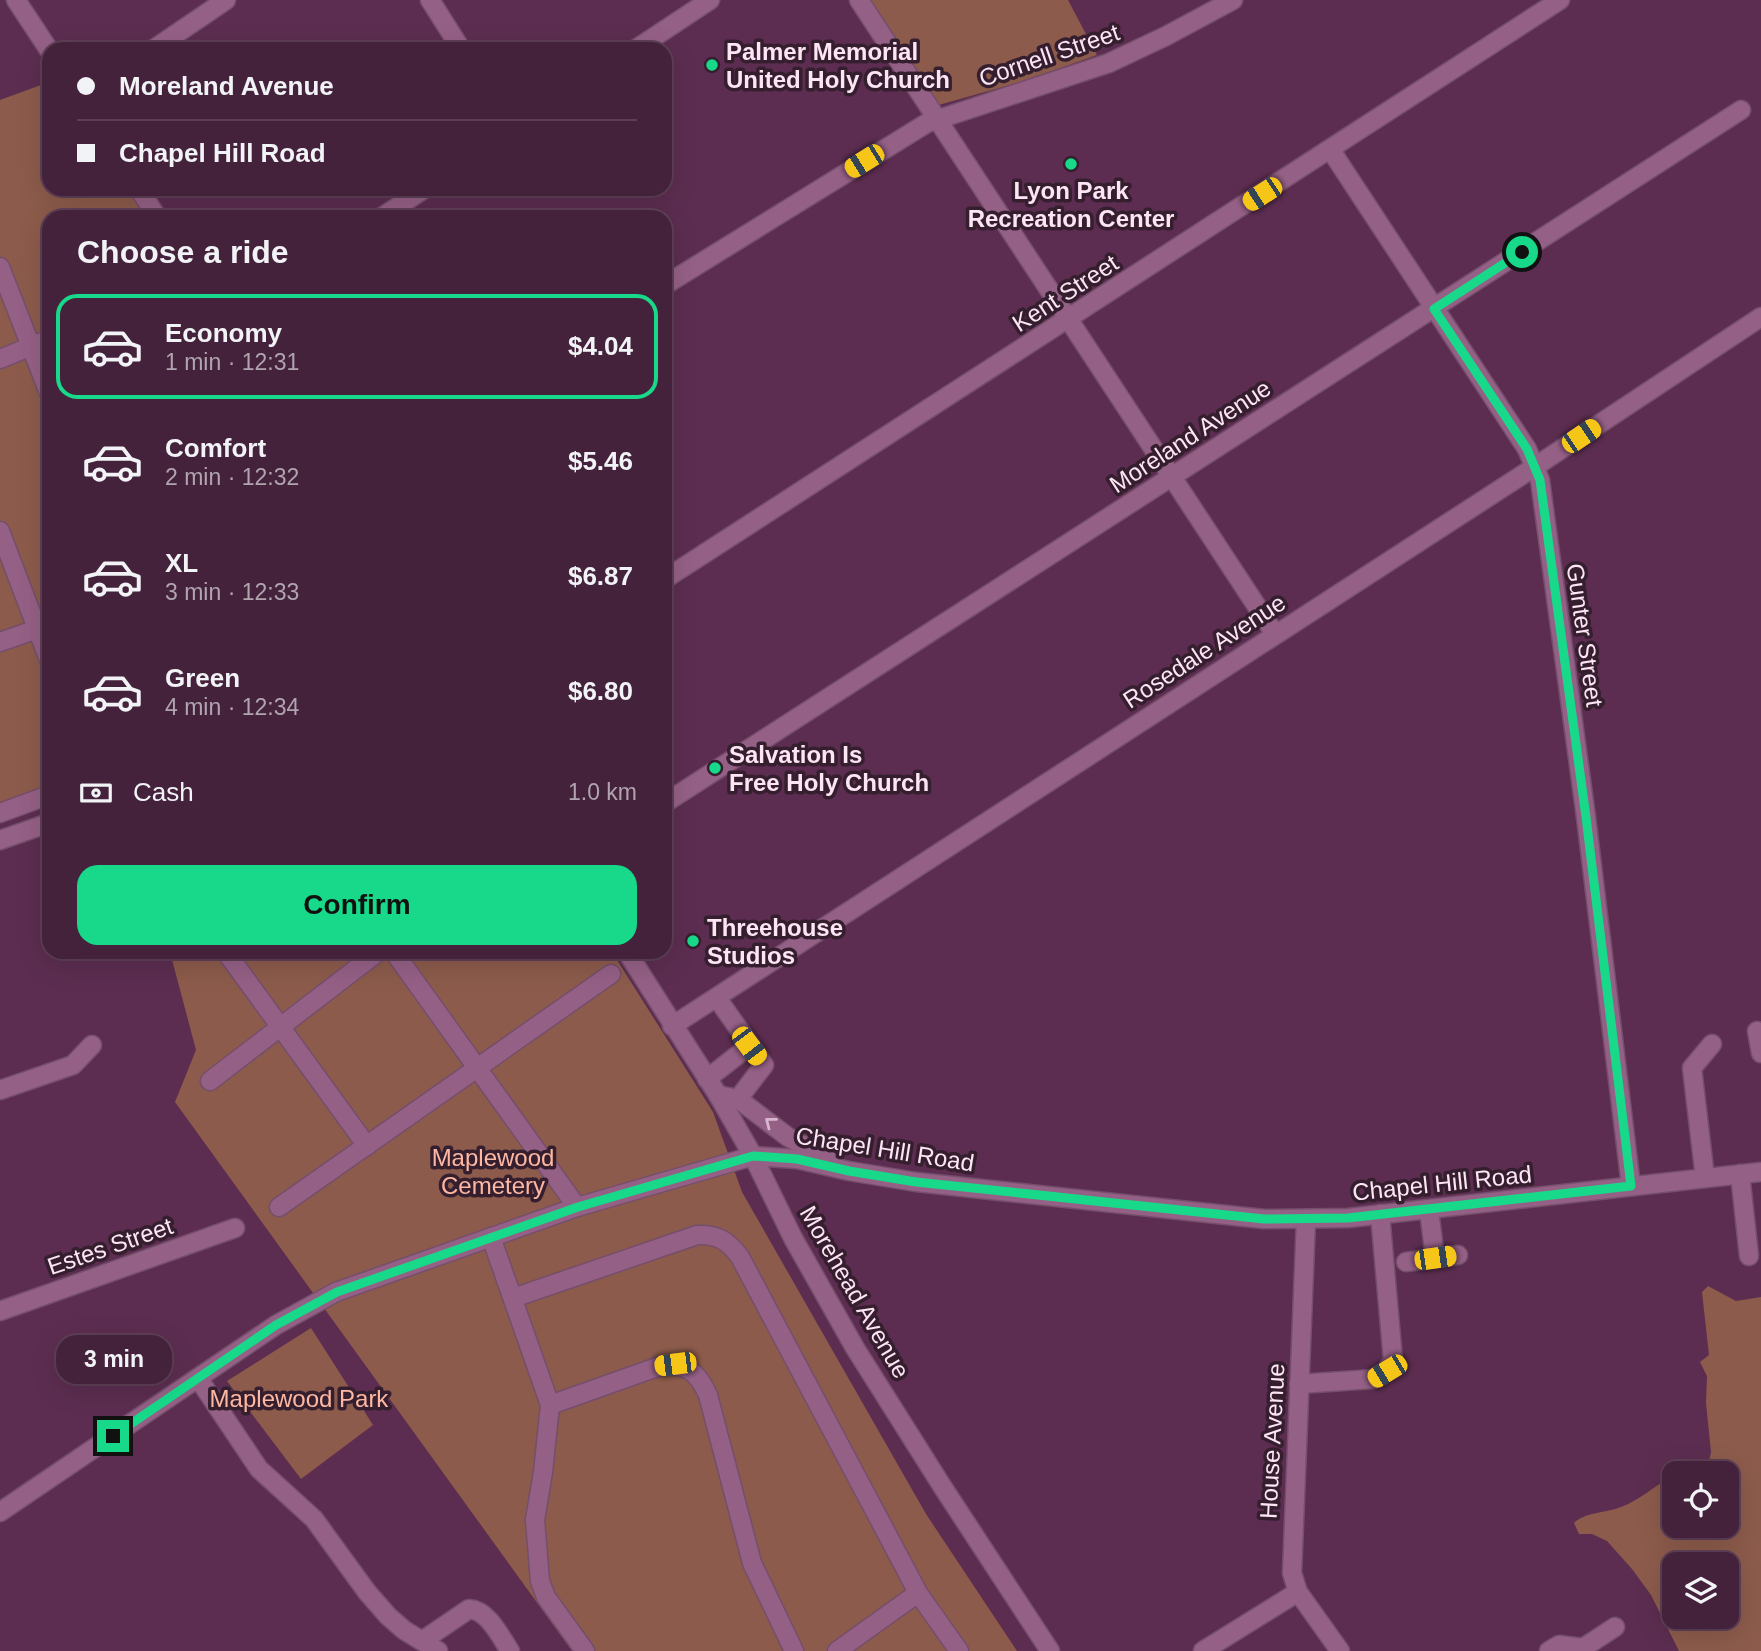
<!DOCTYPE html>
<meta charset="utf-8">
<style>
:root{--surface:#45223c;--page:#4f2f47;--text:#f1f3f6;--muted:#b0a4af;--line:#5d3f56;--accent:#17d989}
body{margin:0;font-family:Helvetica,sans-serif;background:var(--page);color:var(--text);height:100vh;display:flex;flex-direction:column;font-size:26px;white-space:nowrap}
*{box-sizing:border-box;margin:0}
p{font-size:23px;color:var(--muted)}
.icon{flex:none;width:38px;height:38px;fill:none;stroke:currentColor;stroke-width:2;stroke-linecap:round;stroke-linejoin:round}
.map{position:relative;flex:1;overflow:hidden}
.panel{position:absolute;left:42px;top:210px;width:630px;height:749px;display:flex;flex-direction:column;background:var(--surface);border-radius:21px;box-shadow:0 7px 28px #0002,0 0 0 2px var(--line)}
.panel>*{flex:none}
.hud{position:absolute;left:42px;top:42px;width:630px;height:154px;border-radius:21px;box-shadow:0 7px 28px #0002,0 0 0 2px var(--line);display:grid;align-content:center;height:154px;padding:0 35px;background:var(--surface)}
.fabs{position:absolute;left:1662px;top:1461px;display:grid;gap:14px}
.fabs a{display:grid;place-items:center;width:77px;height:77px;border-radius:14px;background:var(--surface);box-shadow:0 7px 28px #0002,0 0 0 2px var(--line);font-size:35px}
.end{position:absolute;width:32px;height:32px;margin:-16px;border:9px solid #17d989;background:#111;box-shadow:0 0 0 4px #111}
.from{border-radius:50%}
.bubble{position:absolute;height:49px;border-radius:21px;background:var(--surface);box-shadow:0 7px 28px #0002,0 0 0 2px var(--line);font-size:23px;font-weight:700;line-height:49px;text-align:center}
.car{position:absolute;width:21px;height:42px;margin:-21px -10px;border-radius:9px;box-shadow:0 0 5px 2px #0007;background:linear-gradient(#f5c518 24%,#345 0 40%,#f5c518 0 76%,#345 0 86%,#f5c518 0)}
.hud b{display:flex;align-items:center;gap:24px;height:66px;font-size:26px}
.hud b+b{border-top:2px solid var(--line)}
.hud i{width:18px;height:18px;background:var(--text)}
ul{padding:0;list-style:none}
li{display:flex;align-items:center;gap:21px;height:105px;margin:0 14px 10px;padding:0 21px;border:4px solid transparent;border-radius:21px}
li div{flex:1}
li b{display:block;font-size:26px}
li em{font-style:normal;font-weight:700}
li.selected{border-color:var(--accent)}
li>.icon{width:63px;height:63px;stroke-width:1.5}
h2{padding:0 35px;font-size:32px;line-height:84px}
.pay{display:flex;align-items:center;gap:18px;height:77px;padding:0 35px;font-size:26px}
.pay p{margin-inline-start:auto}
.primary-button{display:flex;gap:14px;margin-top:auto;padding:14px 35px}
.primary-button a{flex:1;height:80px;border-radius:21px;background:var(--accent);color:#111;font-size:28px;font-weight:700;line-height:80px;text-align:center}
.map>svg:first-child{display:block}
.green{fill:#8c5b4b;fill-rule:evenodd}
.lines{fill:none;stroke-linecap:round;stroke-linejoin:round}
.minor-casing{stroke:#754e6c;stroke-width:21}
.minor{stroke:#956086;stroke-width:18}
.oneway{stroke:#d9b6cf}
.route{stroke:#17d989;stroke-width:9}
.poi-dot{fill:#17d989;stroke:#351f2f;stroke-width:2.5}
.labels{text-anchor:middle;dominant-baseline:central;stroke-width:7;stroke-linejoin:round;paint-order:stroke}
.poi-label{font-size:24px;font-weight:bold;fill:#fee5f6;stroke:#351f2f;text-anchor:start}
.street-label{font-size:24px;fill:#fee5f6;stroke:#351f2f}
.park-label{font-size:24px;fill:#fdb7a2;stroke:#351f2f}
</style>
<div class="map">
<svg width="1761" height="1651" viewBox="0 0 1761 1651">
<rect width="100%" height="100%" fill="#5c2d50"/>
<g class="green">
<path d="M 869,0 L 1068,0 L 1097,55 L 1021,82 L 935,106 Z"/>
<path d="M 49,82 L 49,189 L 128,189 L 147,217 L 49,217 L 49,796 L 0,813 L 0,100 Z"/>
<path d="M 170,952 L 612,952 L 713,1112 L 742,1192 L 926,1514 L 1017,1651 L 572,1651 L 175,1102 L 196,1050 Z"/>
<path d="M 1708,1286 L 1736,1301 L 1761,1297 L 1761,1651 L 1679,1651 L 1651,1595 L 1632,1569 L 1607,1541 L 1592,1534 L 1579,1534 L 1574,1523 C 1585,1512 1606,1513 1621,1507 C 1641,1500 1655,1484 1675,1476 L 1675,1526 L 1727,1526 L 1727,1474 L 1681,1473 L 1702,1471 L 1708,1466 L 1711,1452 L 1706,1403 L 1707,1376 L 1700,1362 L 1709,1355 L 1702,1292 ZM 1727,1564 L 1727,1617 L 1675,1617 L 1675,1564 Z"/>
<path d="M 311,1328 L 373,1425 L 301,1479 L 227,1381 Z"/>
</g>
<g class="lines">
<g class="minor-casing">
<g id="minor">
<path d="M 16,0 L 49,50"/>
<path d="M 430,0 L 461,49"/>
<path d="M 859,0 L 1275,634"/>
<path d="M 154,49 L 226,0"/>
<path d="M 636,49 L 710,0"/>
<path d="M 1330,149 L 1527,449 L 1540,480 L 1586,817 L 1631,1186"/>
<path d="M 139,189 L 157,217"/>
<path d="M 382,217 L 424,189"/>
<path d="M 0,267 L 49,393"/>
<path d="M 665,285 L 927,123 L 1109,63 L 1166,36 L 1233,0"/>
<path d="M 0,359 L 49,339"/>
<path d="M 0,531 L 49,660"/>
<path d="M 665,579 L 1560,0"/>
<path d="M 0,642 L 37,629 L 49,621"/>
<path d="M 665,803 L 1741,110"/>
<path d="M 0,813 L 49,795"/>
<path d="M 0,840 L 49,823"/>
<path d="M 226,952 L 367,1146"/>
<path d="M 394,952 L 577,1207"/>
<path d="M 627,952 L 718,1095 L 753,1156 L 793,1238 L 855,1348 L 942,1486 L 1050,1651"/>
<path d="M 717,998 L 764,1065 L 738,1099"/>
<path d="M 672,1026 L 1536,466 L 1761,317"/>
<path d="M 1757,1031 L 1761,1053"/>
<path d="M 707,1079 L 749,1046"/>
<path d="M 210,1081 L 378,952"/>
<path d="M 0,1090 L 73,1065 L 92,1045"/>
<path d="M 718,1095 L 738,1099 L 788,1137 L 830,1161"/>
<path d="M 1740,1174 L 1749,1256"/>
<path d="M 1705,1178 L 1692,1068 L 1712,1044"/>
<path d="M 279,1207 L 611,974"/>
<path d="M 1306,1219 L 1292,1573 L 1298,1592 L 1340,1651"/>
<path d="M 491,1237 L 550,1405 L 543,1472 L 535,1520 L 540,1581 L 546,1597 L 585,1651"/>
<path d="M 1435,1258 L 1458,1255"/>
<path d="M 1406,1262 L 1435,1258 L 1429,1210"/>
<path d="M 513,1298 L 697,1235 C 718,1234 728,1241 740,1257 L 905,1568 L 918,1593 L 959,1651"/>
<path d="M 0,1311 L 235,1228"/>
<path d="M 198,1378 L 259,1469 L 314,1519 L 367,1592 L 388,1616 L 404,1630 L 438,1651"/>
<path d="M 1299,1384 L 1373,1379 L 1386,1371 L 1393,1360 L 1380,1214"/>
<path d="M 550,1405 L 660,1366 C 687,1363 697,1371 708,1395 L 752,1563 L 794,1651"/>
<path d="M 0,1512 L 276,1325 L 336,1292 L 577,1207 L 753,1156 L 797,1159 L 849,1171 L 916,1182 L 1264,1219 L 1348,1218 L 1761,1172"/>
<path d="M 422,1641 L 469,1609 C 488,1610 500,1636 510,1651"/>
<path d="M 837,1651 L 918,1593"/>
<path d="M 1203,1651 L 1298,1592"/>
<path d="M 1549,1651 L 1559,1645 L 1583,1648 L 1615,1627"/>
</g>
</g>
<use href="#minor" class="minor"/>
</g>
<defs><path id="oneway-chevron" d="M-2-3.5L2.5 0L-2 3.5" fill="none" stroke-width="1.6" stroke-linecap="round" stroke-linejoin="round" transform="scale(1.75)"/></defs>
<use class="oneway" href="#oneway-chevron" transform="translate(770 1122) rotate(-142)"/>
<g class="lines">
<path class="route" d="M 113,1436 L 276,1325 L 337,1292 L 578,1207 L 753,1156 L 797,1159 L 849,1171 L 916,1182 L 1264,1219 L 1348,1218 L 1631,1186 L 1586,817 L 1540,480 L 1527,449 L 1434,309 L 1522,252"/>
</g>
<g class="poi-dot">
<circle cx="712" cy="65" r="7"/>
<circle cx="1071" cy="164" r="7"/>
<circle cx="715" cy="768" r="7"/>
<circle cx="693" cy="941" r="7"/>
</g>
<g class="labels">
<g class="poi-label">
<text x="726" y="51">Palmer Memorial<tspan x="726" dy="28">United Holy Church</tspan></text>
<text x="1071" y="190" text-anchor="middle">Lyon Park<tspan x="1071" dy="28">Recreation Center</tspan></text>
<text x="729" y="754">Salvation Is<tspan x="729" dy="28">Free Holy Church</tspan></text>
<text x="707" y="927">Threehouse<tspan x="707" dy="28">Studios</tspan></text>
</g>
<g class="street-label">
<text transform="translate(1049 55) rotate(-19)">Cornell Street</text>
<text transform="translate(1065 293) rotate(-33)">Kent Street</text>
<text transform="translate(1190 436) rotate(-33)">Moreland Avenue</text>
<text transform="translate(1585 635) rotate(82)">Gunter Street</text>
<text transform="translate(1204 651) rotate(-33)">Rosedale Avenue</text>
<text transform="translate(885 1149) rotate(9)">Chapel Hill Road</text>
<text transform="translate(1442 1183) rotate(-6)">Chapel Hill Road</text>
<text transform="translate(110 1246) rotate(-19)">Estes Street</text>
<text transform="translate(855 1292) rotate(60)">Morehead Avenue</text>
<text transform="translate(1272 1441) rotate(-87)">House Avenue</text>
</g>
<g class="park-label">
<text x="493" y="1157">Maplewood<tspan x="493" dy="28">Cemetery</tspan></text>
<text x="299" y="1398">Maplewood Park</text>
</g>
</g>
</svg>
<div class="fabs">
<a><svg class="icon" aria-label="locate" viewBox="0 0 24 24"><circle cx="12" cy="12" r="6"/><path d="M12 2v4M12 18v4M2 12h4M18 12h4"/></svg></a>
<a><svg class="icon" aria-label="layers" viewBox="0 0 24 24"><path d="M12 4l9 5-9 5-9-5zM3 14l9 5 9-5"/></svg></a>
</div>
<i class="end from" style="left:1522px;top:252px"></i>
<i class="end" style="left:113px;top:1436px"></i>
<div class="bubble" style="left:56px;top:1335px;width:116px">3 min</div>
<i class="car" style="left:864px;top:161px;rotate:238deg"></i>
<i class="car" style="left:1262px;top:194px;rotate:237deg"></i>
<i class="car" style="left:1581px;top:436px;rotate:56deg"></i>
<i class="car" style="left:749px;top:1046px;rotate:143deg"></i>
<i class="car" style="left:1435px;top:1258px;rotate:82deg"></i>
<i class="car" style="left:675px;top:1364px;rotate:263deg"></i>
<i class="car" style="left:1387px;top:1371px;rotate:239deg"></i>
<div class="hud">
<b><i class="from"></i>Moreland Avenue</b>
<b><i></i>Chapel Hill Road</b>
</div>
<section class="panel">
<h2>Choose a ride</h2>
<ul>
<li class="selected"><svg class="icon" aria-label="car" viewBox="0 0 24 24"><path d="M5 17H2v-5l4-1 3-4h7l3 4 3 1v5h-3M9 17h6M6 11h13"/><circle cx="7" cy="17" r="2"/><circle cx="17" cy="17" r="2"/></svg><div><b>Economy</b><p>1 min · 12:31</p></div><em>$4.04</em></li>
<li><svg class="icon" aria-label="car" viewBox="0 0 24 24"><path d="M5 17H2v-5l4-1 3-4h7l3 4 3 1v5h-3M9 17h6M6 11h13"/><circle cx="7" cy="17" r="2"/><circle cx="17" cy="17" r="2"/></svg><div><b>Comfort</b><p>2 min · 12:32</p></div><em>$5.46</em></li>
<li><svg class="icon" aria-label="car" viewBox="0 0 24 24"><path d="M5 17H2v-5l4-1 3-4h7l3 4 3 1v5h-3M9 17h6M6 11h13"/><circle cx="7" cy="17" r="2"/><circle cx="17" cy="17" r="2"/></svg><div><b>XL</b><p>3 min · 12:33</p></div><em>$6.87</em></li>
<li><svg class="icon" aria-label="car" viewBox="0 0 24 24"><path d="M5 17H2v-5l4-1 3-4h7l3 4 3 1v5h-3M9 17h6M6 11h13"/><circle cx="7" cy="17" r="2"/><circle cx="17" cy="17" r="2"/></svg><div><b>Green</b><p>4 min · 12:34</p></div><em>$6.80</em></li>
</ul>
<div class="pay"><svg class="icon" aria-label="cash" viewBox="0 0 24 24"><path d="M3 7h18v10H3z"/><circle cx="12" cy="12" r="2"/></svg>Cash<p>1.0 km</p></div>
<div class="primary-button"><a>Confirm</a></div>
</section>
</div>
